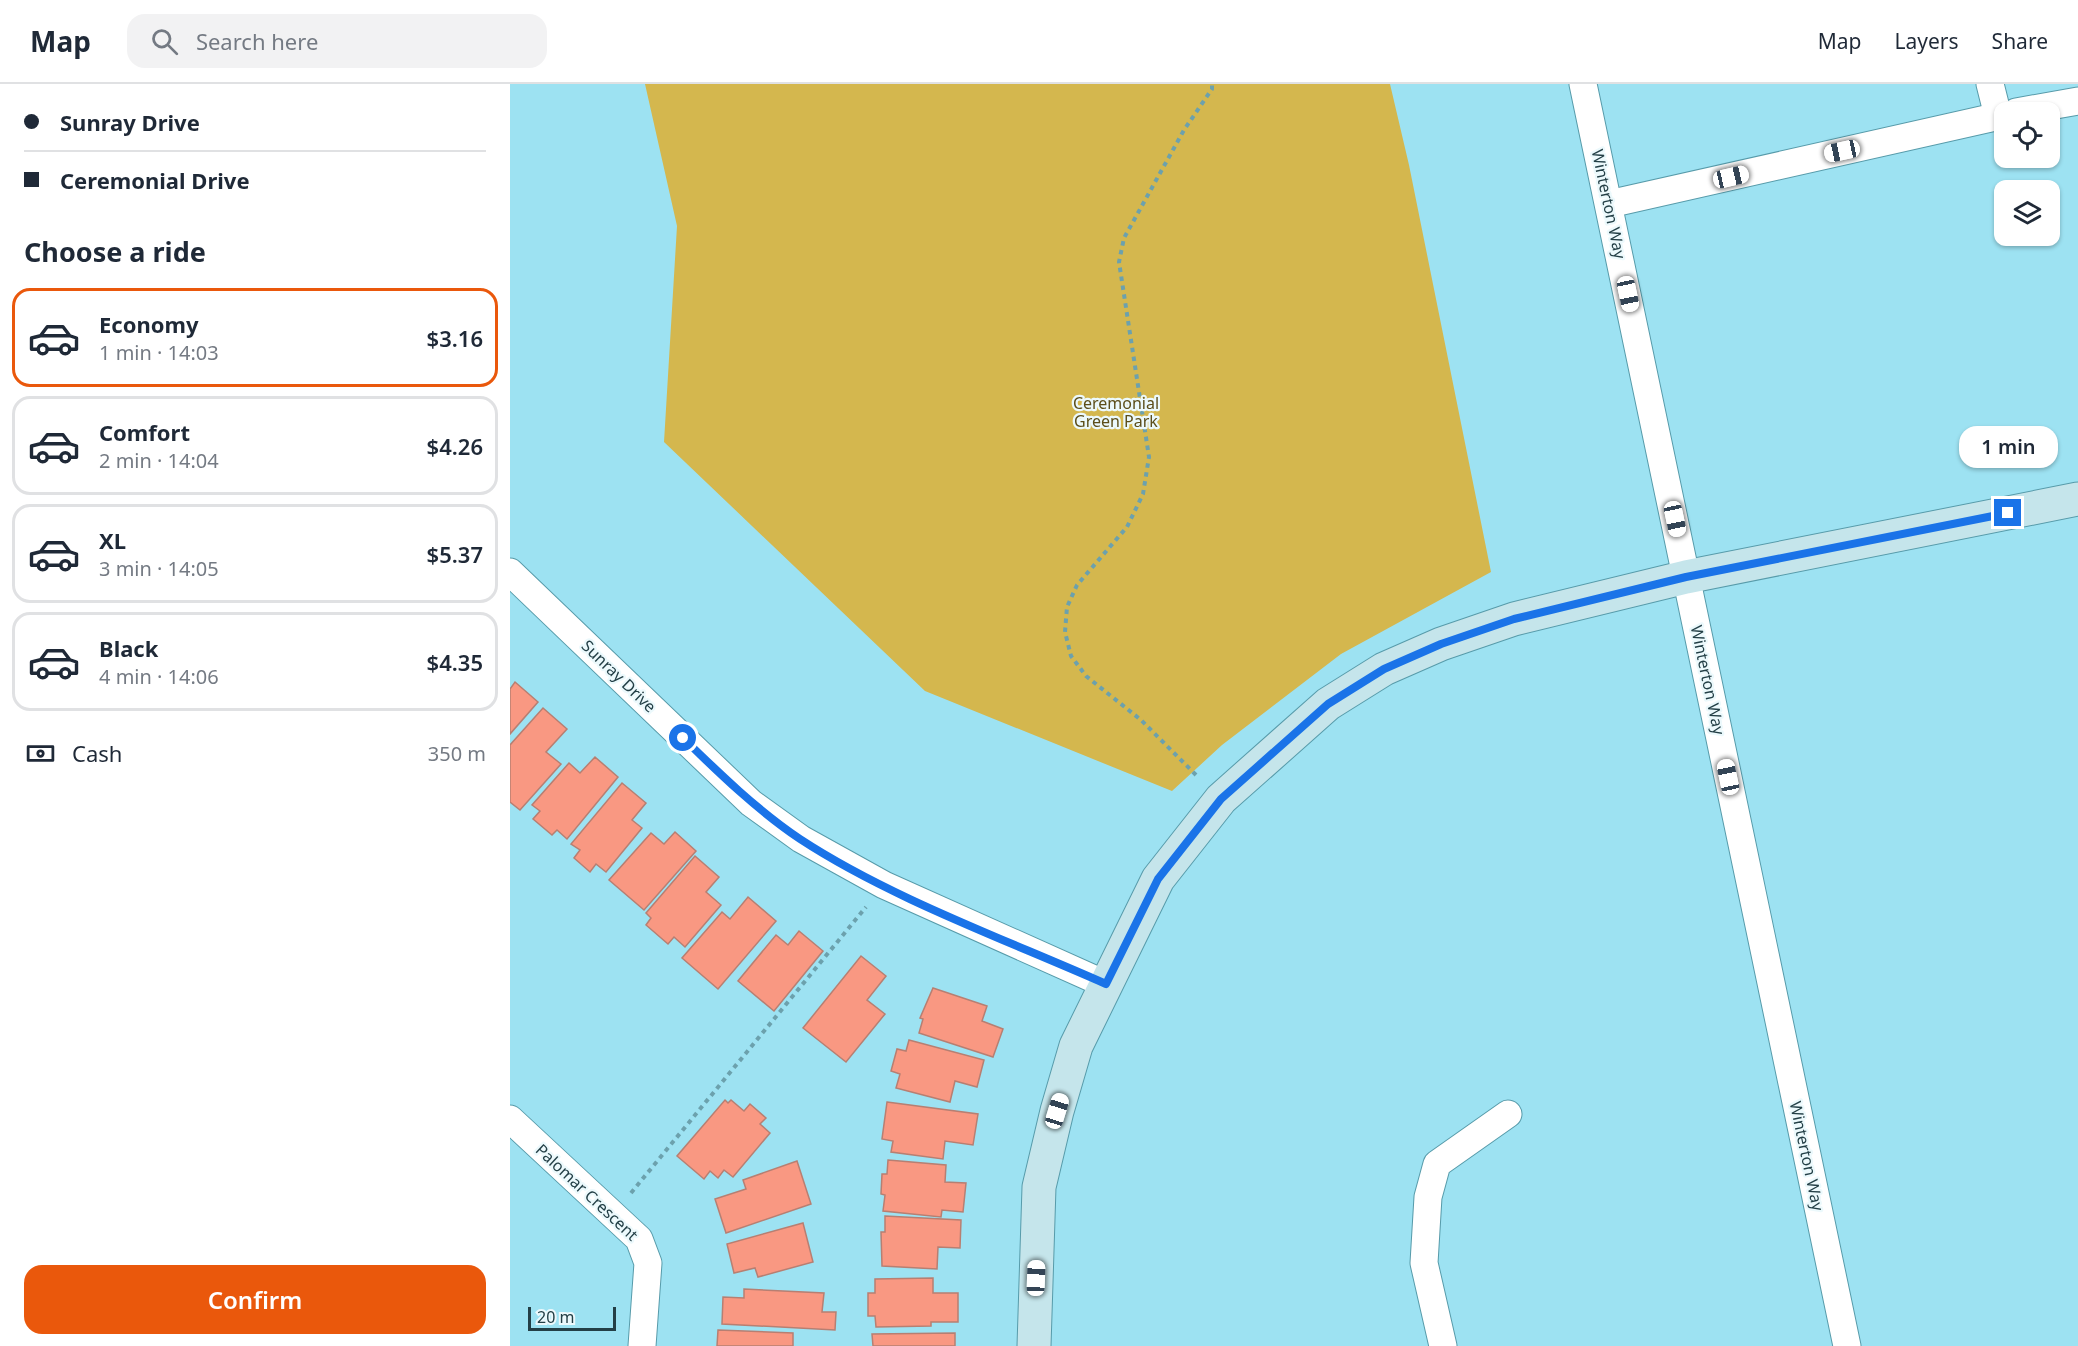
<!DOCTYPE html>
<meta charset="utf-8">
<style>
:root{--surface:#fff;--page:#f2f2f3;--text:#1f2937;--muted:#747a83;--line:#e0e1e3;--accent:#ea580c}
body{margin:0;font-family:"Noto Sans",sans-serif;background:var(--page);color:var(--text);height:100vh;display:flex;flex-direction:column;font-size:22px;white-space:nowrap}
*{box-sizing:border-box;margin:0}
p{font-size:20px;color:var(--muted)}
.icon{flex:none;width:33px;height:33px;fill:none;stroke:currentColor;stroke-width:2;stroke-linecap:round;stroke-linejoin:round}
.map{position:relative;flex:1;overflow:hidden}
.side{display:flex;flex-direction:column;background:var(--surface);width:510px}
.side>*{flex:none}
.banner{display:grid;align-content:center;height:132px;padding:0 24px;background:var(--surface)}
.controls{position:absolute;left:1484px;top:18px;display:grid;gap:12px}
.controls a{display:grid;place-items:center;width:66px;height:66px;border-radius:12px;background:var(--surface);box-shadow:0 2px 4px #0004;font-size:30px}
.scale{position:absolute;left:18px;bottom:15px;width:88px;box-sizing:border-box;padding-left:6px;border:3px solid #233f46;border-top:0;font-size:16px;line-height:21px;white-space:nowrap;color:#233f46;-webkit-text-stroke:4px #ecf9fc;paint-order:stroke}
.end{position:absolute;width:27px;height:27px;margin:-14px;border:8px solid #1a73e8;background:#fff;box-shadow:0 0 0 3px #fff}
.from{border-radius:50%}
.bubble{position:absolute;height:42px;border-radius:18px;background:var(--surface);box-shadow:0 2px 4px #0004;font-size:20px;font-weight:600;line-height:42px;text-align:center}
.car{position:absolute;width:18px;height:36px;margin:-18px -9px;border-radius:8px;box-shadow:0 0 4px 2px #0007;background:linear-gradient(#fff 24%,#345 0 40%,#fff 0 76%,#345 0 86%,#fff 0)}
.banner b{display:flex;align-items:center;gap:21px;height:57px;font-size:22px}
.banner b+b{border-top:2px solid var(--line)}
.banner i{width:15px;height:15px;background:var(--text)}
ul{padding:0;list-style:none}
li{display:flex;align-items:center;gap:18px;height:99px;margin:0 12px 9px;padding:0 12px;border:3px solid var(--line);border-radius:18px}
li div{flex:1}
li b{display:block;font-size:22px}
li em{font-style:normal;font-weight:600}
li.on{border-color:var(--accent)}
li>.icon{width:54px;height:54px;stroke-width:1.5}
h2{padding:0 24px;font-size:27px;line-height:72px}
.pay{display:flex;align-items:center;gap:15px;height:66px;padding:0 24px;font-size:22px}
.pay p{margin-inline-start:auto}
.button{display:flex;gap:12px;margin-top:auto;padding:12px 24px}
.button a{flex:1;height:69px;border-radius:18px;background:var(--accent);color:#fff;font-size:24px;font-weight:600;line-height:69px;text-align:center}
header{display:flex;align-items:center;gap:36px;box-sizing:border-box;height:84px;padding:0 30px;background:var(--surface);border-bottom:2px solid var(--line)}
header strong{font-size:28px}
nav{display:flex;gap:33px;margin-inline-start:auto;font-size:21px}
.search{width:420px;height:54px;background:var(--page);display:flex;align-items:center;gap:15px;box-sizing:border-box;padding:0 21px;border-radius:18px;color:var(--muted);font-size:22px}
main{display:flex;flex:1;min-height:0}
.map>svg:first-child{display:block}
.park{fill:#d4b74e}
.building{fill:#f99882;stroke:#b77f72;stroke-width:1.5}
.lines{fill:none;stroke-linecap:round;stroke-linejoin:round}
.street-casing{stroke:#579baa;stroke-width:29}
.secondary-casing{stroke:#579baa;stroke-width:35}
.path{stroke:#6ca1ad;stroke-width:4;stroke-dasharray:4.5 4.5;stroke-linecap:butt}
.street{stroke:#fff;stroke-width:27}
.secondary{stroke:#c5e5eb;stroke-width:33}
.route{stroke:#1a73e8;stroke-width:8}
.labels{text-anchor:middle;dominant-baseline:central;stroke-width:4.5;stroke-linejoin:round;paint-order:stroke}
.street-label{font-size:16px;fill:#233f46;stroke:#ecf9fc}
.park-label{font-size:16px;fill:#5c4e1a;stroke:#ecf9fc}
</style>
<header>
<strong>Map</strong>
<div class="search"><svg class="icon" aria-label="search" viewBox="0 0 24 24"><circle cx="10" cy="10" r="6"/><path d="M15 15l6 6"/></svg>Search here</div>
<nav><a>Map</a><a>Layers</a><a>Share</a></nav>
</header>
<main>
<section class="side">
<div class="banner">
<b><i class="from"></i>Sunray Drive</b>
<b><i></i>Ceremonial Drive</b>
</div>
<h2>Choose a ride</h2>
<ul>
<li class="on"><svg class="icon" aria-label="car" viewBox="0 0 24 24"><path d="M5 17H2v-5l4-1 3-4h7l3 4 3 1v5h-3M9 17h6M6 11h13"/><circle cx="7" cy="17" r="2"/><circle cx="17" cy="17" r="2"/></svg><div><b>Economy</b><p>1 min · 14:03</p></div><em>$3.16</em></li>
<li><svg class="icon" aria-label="car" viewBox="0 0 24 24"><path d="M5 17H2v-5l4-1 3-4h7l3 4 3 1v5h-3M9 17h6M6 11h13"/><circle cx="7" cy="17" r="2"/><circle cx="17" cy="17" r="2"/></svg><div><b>Comfort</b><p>2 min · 14:04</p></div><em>$4.26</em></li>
<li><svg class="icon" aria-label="car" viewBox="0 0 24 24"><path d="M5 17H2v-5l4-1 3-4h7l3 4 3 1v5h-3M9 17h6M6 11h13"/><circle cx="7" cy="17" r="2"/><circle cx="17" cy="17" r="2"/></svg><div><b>XL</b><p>3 min · 14:05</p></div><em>$5.37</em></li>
<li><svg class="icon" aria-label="car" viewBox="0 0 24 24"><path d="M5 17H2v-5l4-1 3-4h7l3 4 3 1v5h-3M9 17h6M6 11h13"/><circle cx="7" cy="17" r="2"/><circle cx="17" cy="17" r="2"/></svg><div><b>Black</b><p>4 min · 14:06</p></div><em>$4.35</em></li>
</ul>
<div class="pay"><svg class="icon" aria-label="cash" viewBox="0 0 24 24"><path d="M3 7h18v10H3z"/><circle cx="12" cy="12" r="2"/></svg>Cash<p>350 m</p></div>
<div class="button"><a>Confirm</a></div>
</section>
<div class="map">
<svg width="1568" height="1262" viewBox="0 0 1568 1262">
<rect width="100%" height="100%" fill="#9de2f2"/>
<path class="park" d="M 135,0 L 880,0 L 899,81 L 981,488 L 831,570 L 712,661 L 662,707 L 415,607 L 154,358 L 167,142 Z"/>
<g class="building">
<path d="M 5,598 L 28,618 L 0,650 L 0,605 Z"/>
<path d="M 33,624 L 57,645 L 36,668 L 51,680 L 10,726 L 0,718 L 0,661 Z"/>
<path d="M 85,673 L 108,693 L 57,755 L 47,746 L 42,751 L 23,735 L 30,727 L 22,721 L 59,679 L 70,689 Z"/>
<path d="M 112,699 L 136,719 L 122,736 L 132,744 L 96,788 L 86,780 L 80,788 L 64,774 L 70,766 L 61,760 Z"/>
<path d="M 165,748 L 186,767 L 134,826 L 99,796 L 141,749 L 154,760 Z"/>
<path d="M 185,772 L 209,793 L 196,808 L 211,821 L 175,863 L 164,853 L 158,860 L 136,841 L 141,834 L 136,829 Z"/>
<path d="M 238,813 L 266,837 L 208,905 L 172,874 L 212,828 L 220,835 Z"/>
<path d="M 289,847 L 313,867 L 264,927 L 228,897 L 266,851 L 278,861 Z"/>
<path d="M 351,872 L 376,892 L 357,916 L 375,930 L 336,978 L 293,944 Z"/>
<path d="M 423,904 L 477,922 L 472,937 L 493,945 L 483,973 L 409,949 L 413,935 L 410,934 Z"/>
<path d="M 399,956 L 474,976 L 467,1003 L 445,997 L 440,1018 L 386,1004 L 390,990 L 381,987 L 387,965 L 396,967 Z"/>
<path d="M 215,1016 L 218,1019 L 221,1016 L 234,1027 L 240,1020 L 256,1034 L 250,1040 L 260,1049 L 223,1093 L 214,1086 L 208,1094 L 200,1087 L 194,1095 L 167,1072 Z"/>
<path d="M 377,1018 L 468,1030 L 463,1061 L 435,1057 L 433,1075 L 381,1068 L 383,1057 L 372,1055 Z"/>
<path d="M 378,1076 L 436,1081 L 435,1098 L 456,1099 L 453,1128 L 432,1126 L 431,1133 L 373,1127 L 375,1111 L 371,1110 L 372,1090 L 377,1090 Z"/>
<path d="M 287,1077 L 301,1120 L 216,1149 L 205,1115 L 236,1105 L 233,1096 Z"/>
<path d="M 375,1132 L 451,1136 L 450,1164 L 428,1163 L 427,1185 L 372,1182 L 371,1148 L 375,1148 Z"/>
<path d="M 293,1139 L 303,1178 L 248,1193 L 245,1184 L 224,1189 L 217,1160 Z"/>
<path d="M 423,1194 L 423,1209 L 448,1209 L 448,1238 L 421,1238 L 421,1242 L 366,1243 L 365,1232 L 358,1232 L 358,1209 L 365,1209 L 365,1195 Z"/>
<path d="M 234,1205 L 314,1209 L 312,1228 L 326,1228 L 325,1246 L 212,1240 L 213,1213 L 234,1214 Z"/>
<path d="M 208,1246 L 283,1249 L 283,1262 L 207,1262 Z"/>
<path d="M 445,1249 L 445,1262 L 363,1262 L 362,1250 Z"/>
</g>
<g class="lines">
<g class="street-casing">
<g id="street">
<path d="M 1073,0 L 1337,1262"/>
<path d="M 1480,0 L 1488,32"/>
<path d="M 1506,28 L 1568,17"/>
<path d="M 1099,120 L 1494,31"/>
<path d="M 0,488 L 241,719 L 291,755 L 374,801 L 595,900"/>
<path d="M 0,1035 L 129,1155 L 138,1179 L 132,1262"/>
<path d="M 933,1262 L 914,1179 L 918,1113 L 927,1080 L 998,1030"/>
</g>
</g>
<g class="secondary-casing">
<path id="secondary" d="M 524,1262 L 529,1103 L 547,1027 L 566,962 L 648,795 L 711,715 L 818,620 L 874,585 L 931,560 L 1004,535 L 1176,493 L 1568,415"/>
</g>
<g class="path">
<path d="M 686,691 L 631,636 L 576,592 L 561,572 L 555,548 L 557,523 L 567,501 L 617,443 L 633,410 L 639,373 L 609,178 L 614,154 L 674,46 L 702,5 L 702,0"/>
<path d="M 121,1109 L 356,823"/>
</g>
<use href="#street" class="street"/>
<use href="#secondary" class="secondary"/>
</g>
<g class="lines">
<path class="route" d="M 173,654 C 210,690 247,726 290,755 C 380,814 497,856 596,900 L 648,795 L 711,715 L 818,620 L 874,585 L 931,560 L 1004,535 L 1176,493 L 1498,429"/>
</g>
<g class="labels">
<g class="street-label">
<text transform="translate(1099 120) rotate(78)">Winterton Way</text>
<text transform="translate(109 592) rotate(44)">Sunray Drive</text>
<text transform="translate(1198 596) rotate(78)">Winterton Way</text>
<text transform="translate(1297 1072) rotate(78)">Winterton Way</text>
<text transform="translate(77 1108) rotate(43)">Palomar Crescent</text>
</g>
<g class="park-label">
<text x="606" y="319">Ceremonial<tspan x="606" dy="18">Green Park</tspan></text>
</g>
</g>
</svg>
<div class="controls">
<a><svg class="icon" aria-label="locate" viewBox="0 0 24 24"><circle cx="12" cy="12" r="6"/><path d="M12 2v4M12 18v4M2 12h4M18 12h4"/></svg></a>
<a><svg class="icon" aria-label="layers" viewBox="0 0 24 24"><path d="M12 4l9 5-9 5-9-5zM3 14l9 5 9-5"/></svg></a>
</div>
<div class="scale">20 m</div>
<i class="end from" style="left:173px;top:654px"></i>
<i class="end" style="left:1498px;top:429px"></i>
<div class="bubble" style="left:1449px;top:342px;width:99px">1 min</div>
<i class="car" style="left:1332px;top:67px;rotate:258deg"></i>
<i class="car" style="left:1221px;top:93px;rotate:77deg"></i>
<i class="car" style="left:1118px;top:210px;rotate:168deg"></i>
<i class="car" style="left:1165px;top:435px;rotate:168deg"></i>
<i class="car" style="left:1218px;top:693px;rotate:348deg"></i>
<i class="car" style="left:547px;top:1027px;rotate:17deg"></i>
<i class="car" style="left:526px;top:1194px;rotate:2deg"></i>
</div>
</main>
